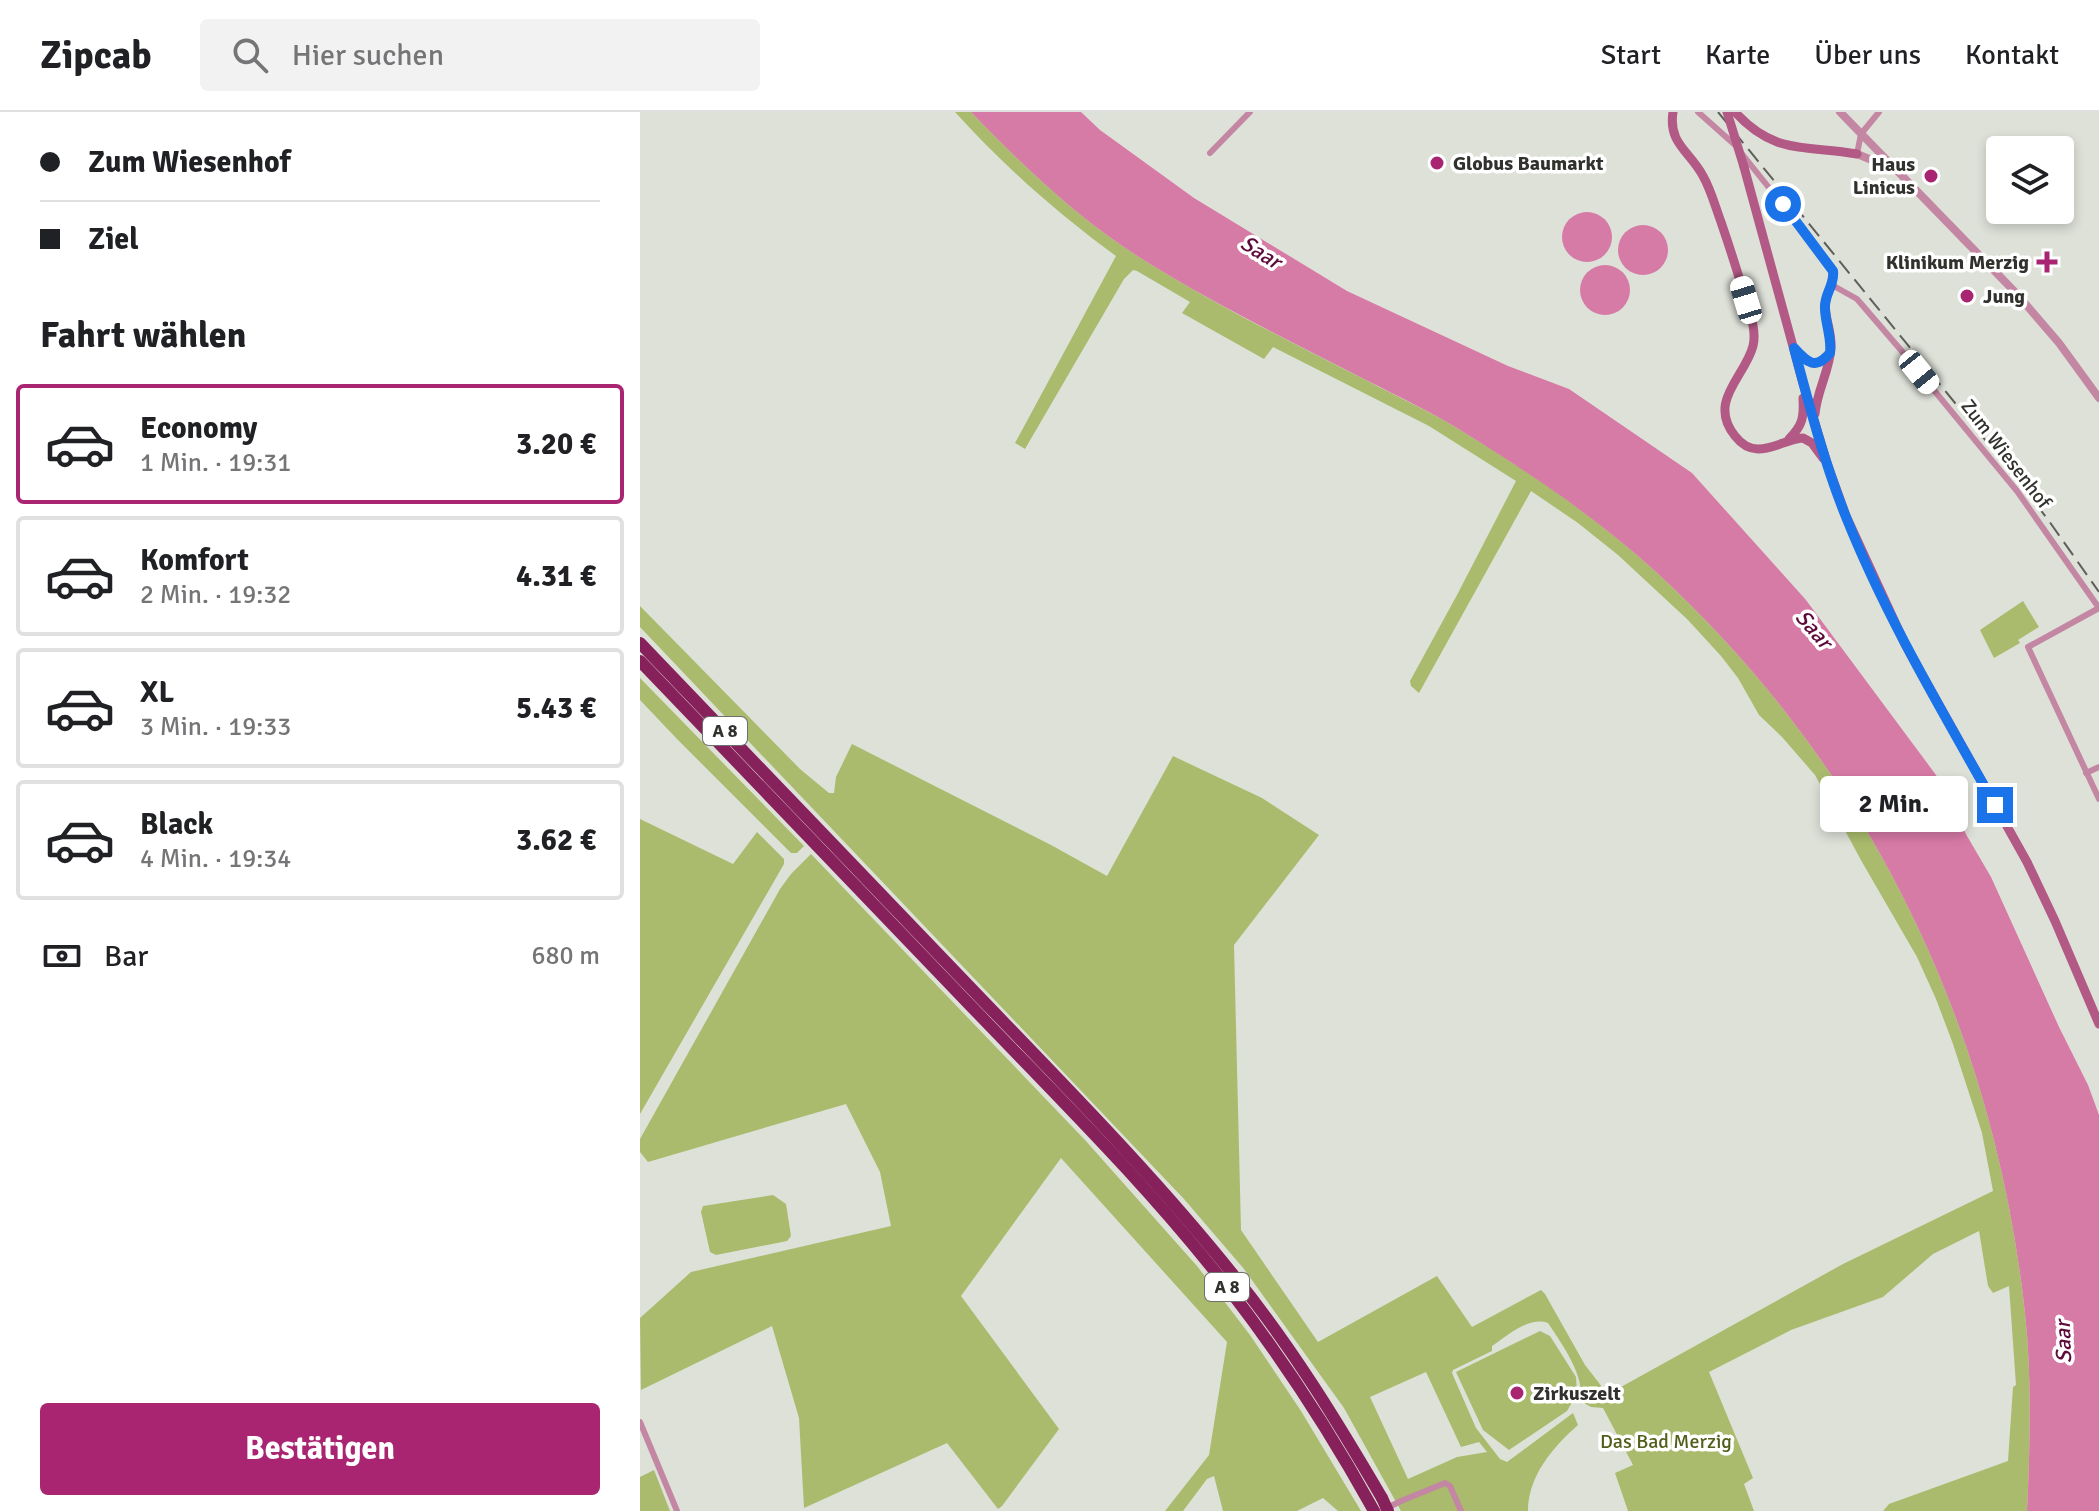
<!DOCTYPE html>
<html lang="de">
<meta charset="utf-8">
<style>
:root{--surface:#fff;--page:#f2f2f2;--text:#202124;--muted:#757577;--line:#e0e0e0;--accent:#a92571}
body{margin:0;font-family:Signika,sans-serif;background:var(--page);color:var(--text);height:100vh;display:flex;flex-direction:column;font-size:30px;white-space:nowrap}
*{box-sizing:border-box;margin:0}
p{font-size:26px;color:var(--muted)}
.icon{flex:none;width:44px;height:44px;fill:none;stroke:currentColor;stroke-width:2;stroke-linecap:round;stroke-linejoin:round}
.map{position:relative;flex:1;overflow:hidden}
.side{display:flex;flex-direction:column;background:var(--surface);width:640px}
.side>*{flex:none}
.banner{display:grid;align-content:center;height:176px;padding:0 40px;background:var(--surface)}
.tools{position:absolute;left:1346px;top:24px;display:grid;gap:16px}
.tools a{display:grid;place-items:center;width:88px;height:88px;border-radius:8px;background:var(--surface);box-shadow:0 4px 12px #0003;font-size:40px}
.end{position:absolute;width:36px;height:36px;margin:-18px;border:10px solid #1a73e8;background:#fff;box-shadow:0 0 0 4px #fff}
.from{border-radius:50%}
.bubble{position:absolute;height:56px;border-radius:8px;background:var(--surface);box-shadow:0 4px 12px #0003;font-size:26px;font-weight:800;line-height:56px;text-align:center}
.car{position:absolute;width:24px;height:48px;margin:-24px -12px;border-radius:10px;box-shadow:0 0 6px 2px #0007;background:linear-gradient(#fff 24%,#345 0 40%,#fff 0 76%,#345 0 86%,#fff 0)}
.banner b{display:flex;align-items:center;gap:28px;height:76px;font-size:30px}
.banner b+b{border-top:2px solid var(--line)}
.banner i{width:20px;height:20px;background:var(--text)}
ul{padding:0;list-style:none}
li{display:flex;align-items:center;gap:24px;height:120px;margin:0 16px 12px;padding:0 24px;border:4px solid var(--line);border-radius:8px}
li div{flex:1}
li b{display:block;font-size:30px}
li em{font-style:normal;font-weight:800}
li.selected{border-color:var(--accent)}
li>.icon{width:72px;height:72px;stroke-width:1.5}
h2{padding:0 40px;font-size:36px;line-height:96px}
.pay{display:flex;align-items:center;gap:20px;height:88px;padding:0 40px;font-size:30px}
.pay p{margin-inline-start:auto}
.button{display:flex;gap:16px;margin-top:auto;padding:16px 40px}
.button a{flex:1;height:92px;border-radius:8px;background:var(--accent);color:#fff;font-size:32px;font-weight:800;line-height:92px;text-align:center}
header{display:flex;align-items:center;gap:48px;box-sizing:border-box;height:112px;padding:0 40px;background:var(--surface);border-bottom:2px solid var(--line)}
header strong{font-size:38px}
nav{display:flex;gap:44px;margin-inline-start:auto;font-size:28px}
.search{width:560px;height:72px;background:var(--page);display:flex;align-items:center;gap:20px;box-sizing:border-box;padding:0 28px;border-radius:8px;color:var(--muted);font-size:30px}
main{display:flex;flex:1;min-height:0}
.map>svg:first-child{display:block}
.green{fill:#aabb6d;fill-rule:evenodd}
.water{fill:#d67aa6}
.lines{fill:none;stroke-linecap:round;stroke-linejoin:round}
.minor{stroke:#c487a3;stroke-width:6}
.tertiary{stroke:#c487a3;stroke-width:8}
.secondary{stroke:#b25985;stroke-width:9}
.motorway{stroke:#87215b;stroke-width:12}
.rail{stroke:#5e5f5a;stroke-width:2;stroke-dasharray:16 8;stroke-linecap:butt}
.secondary-bridge{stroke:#b25985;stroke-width:9}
.motorway-bridge{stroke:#87215b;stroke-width:12}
.route{stroke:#1a73e8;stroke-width:10}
.poi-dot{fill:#a92571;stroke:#fff;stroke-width:3}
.labels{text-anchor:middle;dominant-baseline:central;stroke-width:7;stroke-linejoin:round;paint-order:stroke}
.shield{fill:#fff;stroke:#6f706d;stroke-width:2}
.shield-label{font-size:18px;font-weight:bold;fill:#31322e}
.poi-label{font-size:20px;font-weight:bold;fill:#31322e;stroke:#fff;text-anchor:start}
.street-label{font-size:20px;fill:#31322e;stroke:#fff}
.park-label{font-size:20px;fill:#525f1a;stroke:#fff}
.water-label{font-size:22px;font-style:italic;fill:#5e093c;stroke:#fff}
</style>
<header>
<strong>Zipcab</strong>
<div class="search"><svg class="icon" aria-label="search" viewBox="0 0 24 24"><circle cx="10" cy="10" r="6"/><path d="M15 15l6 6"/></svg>Hier suchen</div>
<nav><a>Start</a><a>Karte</a><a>Über uns</a><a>Kontakt</a></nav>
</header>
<main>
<section class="side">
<div class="banner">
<b><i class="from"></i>Zum Wiesenhof</b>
<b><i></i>Ziel</b>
</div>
<h2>Fahrt wählen</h2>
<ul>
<li class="selected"><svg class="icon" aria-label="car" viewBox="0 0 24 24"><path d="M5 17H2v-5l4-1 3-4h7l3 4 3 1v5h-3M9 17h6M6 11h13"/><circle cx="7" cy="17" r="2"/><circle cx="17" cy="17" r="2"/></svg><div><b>Economy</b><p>1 Min. · 19:31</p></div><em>3.20 €</em></li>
<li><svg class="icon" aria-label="car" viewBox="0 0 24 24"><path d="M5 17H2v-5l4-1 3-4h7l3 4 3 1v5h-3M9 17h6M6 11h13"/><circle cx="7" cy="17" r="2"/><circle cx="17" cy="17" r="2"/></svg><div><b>Komfort</b><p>2 Min. · 19:32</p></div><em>4.31 €</em></li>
<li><svg class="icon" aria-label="car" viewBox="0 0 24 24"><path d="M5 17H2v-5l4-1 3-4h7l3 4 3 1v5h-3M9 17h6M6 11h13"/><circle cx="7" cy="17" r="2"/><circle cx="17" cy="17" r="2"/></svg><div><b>XL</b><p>3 Min. · 19:33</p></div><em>5.43 €</em></li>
<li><svg class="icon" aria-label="car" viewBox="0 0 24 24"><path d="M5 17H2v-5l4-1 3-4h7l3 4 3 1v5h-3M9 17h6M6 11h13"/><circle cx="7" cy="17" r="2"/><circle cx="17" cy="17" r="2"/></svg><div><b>Black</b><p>4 Min. · 19:34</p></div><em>3.62 €</em></li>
</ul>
<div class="pay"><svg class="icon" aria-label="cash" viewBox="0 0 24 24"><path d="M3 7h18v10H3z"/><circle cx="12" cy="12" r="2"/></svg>Bar<p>680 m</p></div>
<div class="button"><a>Bestätigen</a></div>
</section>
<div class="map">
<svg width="1459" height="1399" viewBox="0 0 1459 1399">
<rect width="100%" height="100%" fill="#dee1d8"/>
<g class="green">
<path d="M 315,0 L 331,0 C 383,54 438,107 502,147 C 574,192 650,230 726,268 C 759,286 794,301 825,321 C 892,362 958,407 1016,460 C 1229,655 1354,915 1385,1201 C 1392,1267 1390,1333 1387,1399 L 1243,1399 L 1249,1392 L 1368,1349 L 1373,1275 L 1376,1273 L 1369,1174 L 1353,1181 L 1348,1174 L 1339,1119 L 1293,1142 L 1243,1185 L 1151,1218 L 1069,1260 L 1113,1366 L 1104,1372 L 1114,1399 L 988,1399 L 975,1361 L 993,1353 L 963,1296 L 951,1295 L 942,1290 C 942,1259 925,1237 908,1211 C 889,1204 867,1224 852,1234 L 852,1239 L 813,1258 L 812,1261 L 836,1316 L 860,1347 L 867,1350 L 933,1301 L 938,1313 C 913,1335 888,1364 888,1399 L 761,1399 L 704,1296 L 604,1157 L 544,1087 L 0,515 L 0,494 L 160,657 L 189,681 L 194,681 L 196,665 L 212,632 L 411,733 L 467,764 L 533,644 L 622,686 L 679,723 L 594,833 L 601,1118 L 678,1230 L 797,1164 L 832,1215 L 901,1178 L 905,1182 L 945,1253 L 966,1280 L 970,1281 L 1203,1152 L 1353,1079 L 1342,1021 L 1313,932 L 1296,887 L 1277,845 L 1222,750 L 1175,663 L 1142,625 L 1119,603 L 1098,566 L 1081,544 L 1048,508 L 978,443 L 938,411 L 891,379 L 779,581 L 771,574 L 770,569 L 817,483 L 876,369 L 789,314 L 633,235 L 624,247 L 542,201 L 550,190 L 497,159 L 493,158 L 484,167 L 385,337 L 375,331 L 476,144 C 417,101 364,54 315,0 ZM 786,1260 L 821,1335 L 839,1330 L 847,1340 L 817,1345 L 768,1367 L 730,1285 Z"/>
<path d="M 1383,489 L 1399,515 L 1378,528 L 1380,531 L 1354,546 L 1340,518 Z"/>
<path d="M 0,566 L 164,734 L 157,741 L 151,741 L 38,628 L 0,588 Z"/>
<path d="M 0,707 L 93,752 L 117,720 L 144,747 L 144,752 L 0,1002 Z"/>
<path d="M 171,742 L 445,1028 L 557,1154 L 610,1223 L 661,1299 L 721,1399 L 698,1399 L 683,1386 L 657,1399 L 583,1399 L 574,1364 L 567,1367 L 543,1399 L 525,1399 L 569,1343 L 587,1230 L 421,1046 L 321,1184 L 419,1317 L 362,1394 L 358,1397 L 307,1331 L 164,1396 L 159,1306 L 132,1214 L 1,1278 L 0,1206 L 51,1160 L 251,1114 L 240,1060 L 206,992 L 8,1050 L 0,1040 L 0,1027 L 140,777 L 151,762 Z"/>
<path d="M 133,1083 L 146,1092 L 151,1124 L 147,1129 L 76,1143 L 70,1140 L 61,1100 L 63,1094 Z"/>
<path d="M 900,1219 L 910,1224 L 936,1265 L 937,1282 L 927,1299 L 869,1338 L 843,1318 L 816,1260 Z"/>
<path d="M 14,1358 L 30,1399 L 0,1399 L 0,1365 Z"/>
</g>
<g class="water">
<path d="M 331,0 L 441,0 L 460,18 L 554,86 L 707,179 L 868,254 L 929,277 L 1052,361 L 1166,488 L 1296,663 L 1327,724 L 1351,765 L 1419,915 L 1448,973 L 1459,1003 L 1459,1399 L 1387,1399 C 1390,1333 1392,1267 1385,1201 C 1354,915 1229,655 1016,460 C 958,407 891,362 825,321 C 794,301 759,285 726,268 C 650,229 574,192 502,147 C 438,107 383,54 331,0 Z"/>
<circle cx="947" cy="125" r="25"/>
<circle cx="1003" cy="138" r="25"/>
<circle cx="965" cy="178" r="25"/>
</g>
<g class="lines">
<g class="minor">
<path d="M 1058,0 L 1095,33"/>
<path d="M 570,41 L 610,0"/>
<path d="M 1102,42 L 1190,152 L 1194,165 L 1192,173 L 1217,187 L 1260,237 L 1377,379 L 1459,496"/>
<path d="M 1217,42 L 1221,22 L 1239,0"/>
<path d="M 1459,496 L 1388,535 L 1459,687"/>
<path d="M 1446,661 L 1459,655"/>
<path d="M 0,1310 L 37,1399"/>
<path d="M 741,1399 L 761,1389 L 805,1371 L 810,1374 L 821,1399"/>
</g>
<g class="tertiary">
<path d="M 1200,0 L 1376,181 L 1419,231 L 1459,286"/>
<path d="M 1217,42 L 1249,55"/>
</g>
<g class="secondary">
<path d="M 1033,0 C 1028,32 1050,39 1063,64 C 1071,78 1075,94 1081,110 C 1091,139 1100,168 1109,198 C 1113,210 1116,222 1113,234 C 1105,265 1067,289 1095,324 C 1116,351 1139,328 1163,326 L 1172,331 L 1183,346"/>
<path d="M 1095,0 C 1134,43 1165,33 1217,42"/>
<path d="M 1104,55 L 1163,271 L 1187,351 L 1206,404 L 1265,532 L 1387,750 L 1415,809 L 1459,912"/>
<path d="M 1155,237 C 1168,251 1176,258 1190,241"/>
<path d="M 1175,302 C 1177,278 1190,258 1191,235 C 1192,210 1177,198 1192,173"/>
<path d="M 1149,327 C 1163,313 1164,305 1163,286"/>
</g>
<g class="motorway">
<path d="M 0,531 C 109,644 217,758 326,871 C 418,967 512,1061 595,1165 C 651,1234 697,1309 742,1386"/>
<path d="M 0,549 C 109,663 218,776 327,890 C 416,983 509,1074 588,1176 C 643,1247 691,1321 734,1399"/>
</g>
<path class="rail" d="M 1078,0 L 1377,367 L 1409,409 L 1459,480"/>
<path class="secondary-bridge" d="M 1087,0 L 1104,55"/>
<path class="motorway-bridge" d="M 742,1386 L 748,1399"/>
</g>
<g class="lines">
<path class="route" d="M 1143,92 L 1193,159 C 1195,173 1184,182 1185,196 C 1185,211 1192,225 1190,241 C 1175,259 1167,250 1154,236 C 1169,293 1184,350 1206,405 C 1246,505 1302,599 1355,693"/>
</g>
<g class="poi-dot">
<circle cx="797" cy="51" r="8"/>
<circle cx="1291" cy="64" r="8"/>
<path d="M1403 138h8v8h8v8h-8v8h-8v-8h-8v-8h8z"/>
<circle cx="1327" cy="184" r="8"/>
<circle cx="877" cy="1281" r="8"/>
</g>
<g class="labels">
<g class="shield">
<rect x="63" y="605" width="44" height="28" rx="6"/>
<rect x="565" y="1161" width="44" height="28" rx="6"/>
</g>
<g class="shield-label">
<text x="85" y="619">A 8</text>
<text x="587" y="1175">A 8</text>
</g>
<g class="poi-label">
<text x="813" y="51">Globus Baumarkt</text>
<text x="1275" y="52" text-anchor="end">Haus<tspan x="1275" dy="23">Linicus</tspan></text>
<text x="1389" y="150" text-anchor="end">Klinikum Merzig</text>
<text x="1343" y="184">Jung</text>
<text x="893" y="1281">Zirkuszelt</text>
</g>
<g class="street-label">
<text transform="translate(1366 342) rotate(52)">Zum Wiesenhof</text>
</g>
<g class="park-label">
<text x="1026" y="1329">Das Bad Merzig</text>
</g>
<g class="water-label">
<text transform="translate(621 140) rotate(32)">Saar</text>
<text transform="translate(1174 517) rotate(49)">Saar</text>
<text transform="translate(1423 1230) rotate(-92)">Saar</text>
</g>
</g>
</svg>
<div class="tools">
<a><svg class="icon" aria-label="layers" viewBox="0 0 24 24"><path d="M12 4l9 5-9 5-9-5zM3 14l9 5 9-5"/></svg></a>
</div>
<i class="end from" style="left:1143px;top:92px"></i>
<i class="end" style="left:1355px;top:693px"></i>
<div class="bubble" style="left:1180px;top:664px;width:148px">2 Min.</div>
<i class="car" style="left:1106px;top:188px;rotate:343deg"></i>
<i class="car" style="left:1279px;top:260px;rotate:141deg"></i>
</div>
</main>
